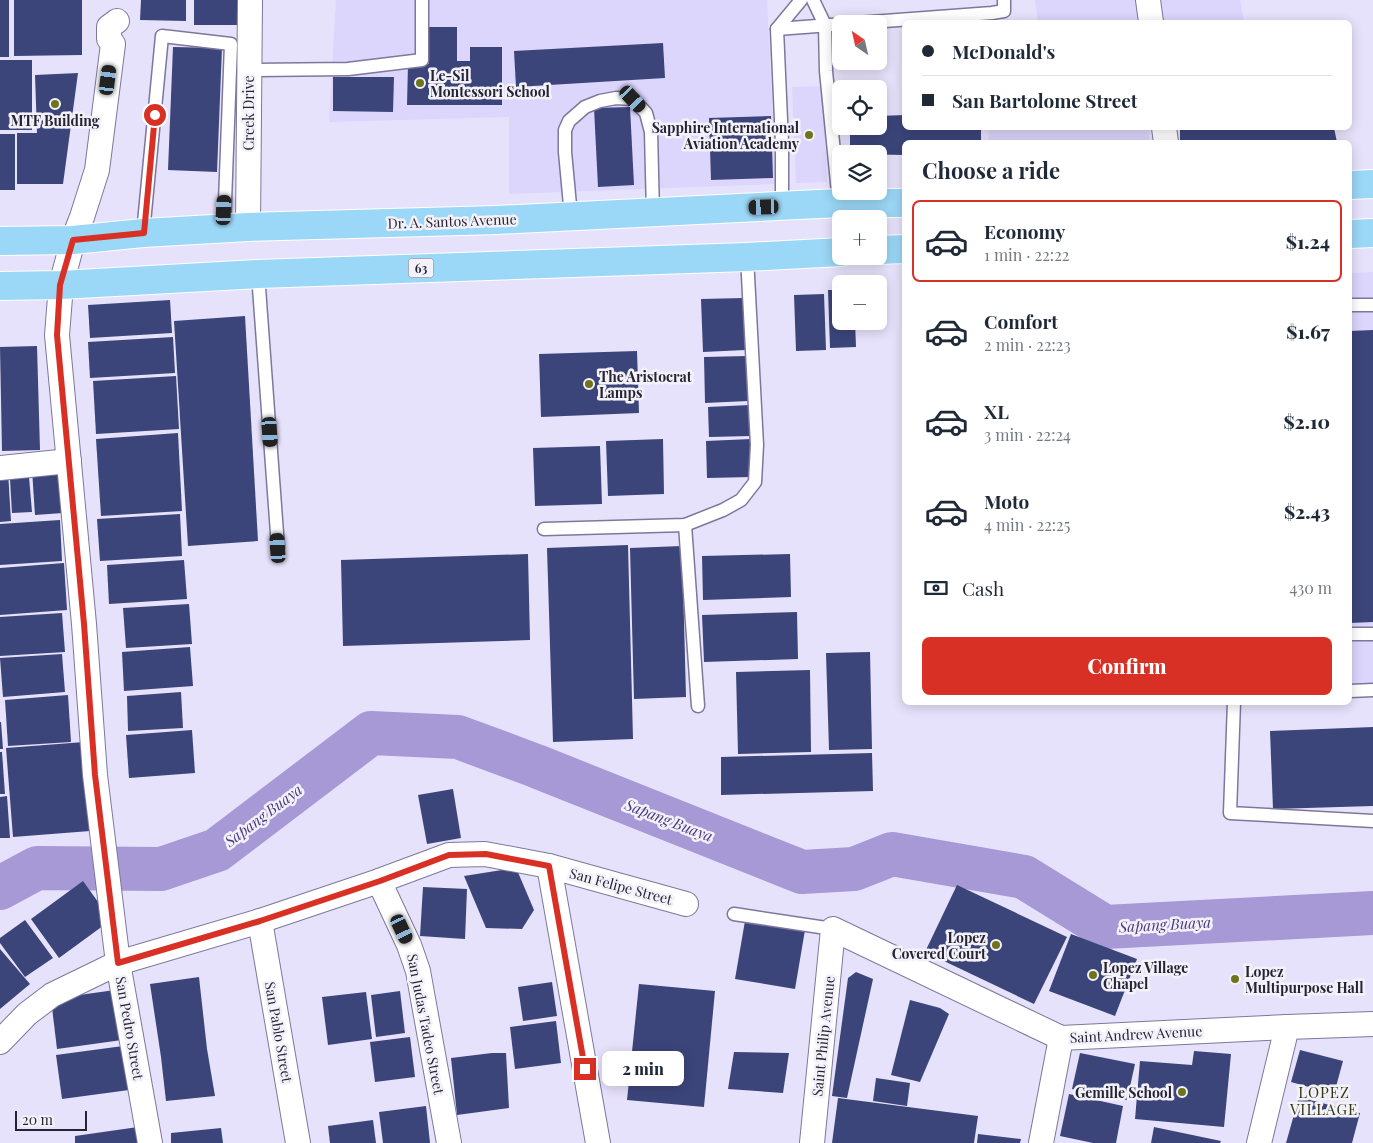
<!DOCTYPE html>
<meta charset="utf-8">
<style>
:root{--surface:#fff;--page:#f6f6f7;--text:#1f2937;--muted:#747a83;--line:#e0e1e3;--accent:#d93025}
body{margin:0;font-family:"Playfair Display",serif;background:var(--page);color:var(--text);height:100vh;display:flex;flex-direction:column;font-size:19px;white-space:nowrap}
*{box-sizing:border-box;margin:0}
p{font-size:16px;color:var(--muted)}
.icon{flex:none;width:28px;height:28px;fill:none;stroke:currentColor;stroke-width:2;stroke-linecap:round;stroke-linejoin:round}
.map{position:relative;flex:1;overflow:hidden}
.sheet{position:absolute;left:902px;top:140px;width:450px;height:565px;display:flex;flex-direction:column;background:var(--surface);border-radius:8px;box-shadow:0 2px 12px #0003}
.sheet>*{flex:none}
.guide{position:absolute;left:902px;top:20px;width:450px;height:110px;border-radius:8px;box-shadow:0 2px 12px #0003;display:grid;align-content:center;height:110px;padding:0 20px;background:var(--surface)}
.needle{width:32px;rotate:326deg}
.fabs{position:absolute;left:832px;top:15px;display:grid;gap:10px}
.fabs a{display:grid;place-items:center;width:55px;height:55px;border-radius:8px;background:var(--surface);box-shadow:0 2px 12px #0003;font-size:25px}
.scale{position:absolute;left:15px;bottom:12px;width:72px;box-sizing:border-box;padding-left:5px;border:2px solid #262332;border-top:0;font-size:14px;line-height:18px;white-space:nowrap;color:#262332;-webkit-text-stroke:4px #f3f2fa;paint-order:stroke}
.end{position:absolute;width:22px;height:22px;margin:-11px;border:6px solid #d93025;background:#fff;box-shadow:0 0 0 2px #fff}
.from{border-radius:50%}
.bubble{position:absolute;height:35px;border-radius:8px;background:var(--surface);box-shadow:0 2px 12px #0003;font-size:16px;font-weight:800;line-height:35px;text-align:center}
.car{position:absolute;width:15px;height:30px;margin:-15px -8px;border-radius:6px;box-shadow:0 0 4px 1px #0007;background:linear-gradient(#222 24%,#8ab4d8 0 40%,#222 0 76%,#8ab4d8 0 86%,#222 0)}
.guide b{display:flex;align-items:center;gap:18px;height:48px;font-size:19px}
.guide b+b{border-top:1px solid var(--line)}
.guide i{width:12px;height:12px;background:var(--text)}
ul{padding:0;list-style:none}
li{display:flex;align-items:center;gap:15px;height:82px;margin:0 10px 8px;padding:0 10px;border:2px solid transparent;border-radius:8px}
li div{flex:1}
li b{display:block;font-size:19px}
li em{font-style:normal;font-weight:800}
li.active{border-color:var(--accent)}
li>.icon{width:45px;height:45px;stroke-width:1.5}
h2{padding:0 20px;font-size:22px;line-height:60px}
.pay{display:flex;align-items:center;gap:12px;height:55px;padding:0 20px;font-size:19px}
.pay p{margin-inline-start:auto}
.button{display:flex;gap:10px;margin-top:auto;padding:10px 20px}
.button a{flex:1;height:58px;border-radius:8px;background:var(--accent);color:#fff;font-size:20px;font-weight:800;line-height:58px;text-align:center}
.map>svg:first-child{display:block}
.built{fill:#dcd5fc}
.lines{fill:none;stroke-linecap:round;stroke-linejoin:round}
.river{stroke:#a699d6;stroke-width:44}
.building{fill:#3b457a}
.service-casing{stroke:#7e779c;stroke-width:15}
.minor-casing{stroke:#7e779c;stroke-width:26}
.primary-casing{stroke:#fff;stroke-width:30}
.service{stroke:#fff;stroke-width:12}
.minor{stroke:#fff;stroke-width:24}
.primary{stroke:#9bd7f6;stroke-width:28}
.route{stroke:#d93025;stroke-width:6}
.poi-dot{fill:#6d741c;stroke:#f3f2fa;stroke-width:2}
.labels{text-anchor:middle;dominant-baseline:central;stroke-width:5;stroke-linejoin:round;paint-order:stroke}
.shield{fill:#f3f2fa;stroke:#64616e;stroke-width:1}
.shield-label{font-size:12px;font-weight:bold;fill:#262332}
.poi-label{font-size:14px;font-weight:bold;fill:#262332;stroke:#f3f2fa;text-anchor:start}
.street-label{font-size:14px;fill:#262332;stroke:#f3f2fa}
.water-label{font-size:15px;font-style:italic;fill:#4c3781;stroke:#f3f2fa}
.neighbourhood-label{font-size:15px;letter-spacing:1px;fill:#35380f;stroke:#f3f2fa}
</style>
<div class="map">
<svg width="1373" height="1143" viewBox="0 0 1373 1143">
<rect width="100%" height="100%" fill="#e7e2fb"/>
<g class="built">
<path d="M 336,0 L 767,0 L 776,184 L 509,194 L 509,117 L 329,122 Z"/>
<path d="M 1035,0 L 1240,0 L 1244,22 L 1038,22 Z"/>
<path d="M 823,86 L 827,182 L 796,183 L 792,87 Z"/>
<path d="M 988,128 L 1149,128 L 1149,142 L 989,142 Z"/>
<path d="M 1373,272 L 1373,685 L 1350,685 L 1350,273 Z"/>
</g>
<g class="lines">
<path class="river" d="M 0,888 L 37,868 L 161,869 L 217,850 L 371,733 L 458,737 L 536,766 L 802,872 L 854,869 L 892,854 L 1024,877 L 1105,927 L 1373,913"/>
</g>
<g class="building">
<rect x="0" y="0" width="9" height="57"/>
<path d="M 14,0 L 82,0 L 82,55 L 14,56 Z"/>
<path d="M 141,0 L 186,0 L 186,21 L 140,20 Z"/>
<rect x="194" y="0" width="43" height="25"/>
<path d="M 429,27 L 457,27 L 457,61 L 470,61 L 470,47 L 502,47 L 502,105 L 407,105 L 408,64 L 429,64 Z"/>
<path d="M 663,43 L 665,78 L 516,87 L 514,51 Z"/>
<path d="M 173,47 L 222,48 L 217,172 L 168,170 Z"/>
<rect x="0" y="60" width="32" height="70"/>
<path d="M 78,73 L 63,184 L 17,184 L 17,133 L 37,133 L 35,75 Z"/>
<path d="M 333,77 L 394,77 L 393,112 L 333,111 Z"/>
<path d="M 630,107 L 634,185 L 598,187 L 594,108 Z"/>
<path d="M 905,115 L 905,128 L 981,128 L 981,142 L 905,142 L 905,155 L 850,154 L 850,126 L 879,126 L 879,116 Z"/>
<path d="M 771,116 L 773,178 L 711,180 L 709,118 Z"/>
<path d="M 1180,128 L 1334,128 L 1337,142 L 1180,142 Z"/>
<rect x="0" y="134" width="15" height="56"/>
<path d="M 828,290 L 841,290 L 841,321 L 855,321 L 856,347 L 830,348 Z"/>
<path d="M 824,294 L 826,350 L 796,351 L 794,295 Z"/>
<path d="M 744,298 L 745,350 L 703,352 L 701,299 Z"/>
<path d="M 170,300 L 172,333 L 90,338 L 88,305 Z"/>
<path d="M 245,316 L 258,541 L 188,546 L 174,321 Z"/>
<path d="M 1373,330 L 1373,622 L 1350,623 L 1350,331 Z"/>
<path d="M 173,337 L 175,373 L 90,378 L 88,342 Z"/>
<path d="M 37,346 L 40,450 L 2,451 L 0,347 Z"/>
<path d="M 637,351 L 639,413 L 541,417 L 539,354 Z"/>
<path d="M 747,356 L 748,401 L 705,403 L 704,357 Z"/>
<path d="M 176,376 L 179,429 L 96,434 L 93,381 Z"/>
<path d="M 750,405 L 751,436 L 709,437 L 708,407 Z"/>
<path d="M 178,433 L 182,511 L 101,516 L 96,439 Z"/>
<path d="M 663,439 L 664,494 L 608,496 L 606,441 Z"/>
<path d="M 751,439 L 752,477 L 707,478 L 706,441 Z"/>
<path d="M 600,446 L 602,504 L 535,506 L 533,448 Z"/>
<path d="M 60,468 L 63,513 L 35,515 L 32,470 Z"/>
<path d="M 0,472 L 8,472 L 11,521 L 0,522 Z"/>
<path d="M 29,477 L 32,512 L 12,513 L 10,479 Z"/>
<path d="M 180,514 L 182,556 L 100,561 L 97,519 Z"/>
<path d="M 60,520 L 62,561 L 0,565 L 0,524 Z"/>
<path d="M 628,545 L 633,739 L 553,742 L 547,548 Z"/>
<path d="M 682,546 L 686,697 L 634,699 L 630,548 Z"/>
<path d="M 528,554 L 530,640 L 343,646 L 341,560 Z"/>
<path d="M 790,554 L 791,597 L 703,600 L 702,556 Z"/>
<path d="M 184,560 L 187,599 L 109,604 L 107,565 Z"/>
<path d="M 64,563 L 67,610 L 0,615 L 0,568 Z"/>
<path d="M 189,604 L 192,644 L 126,648 L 123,608 Z"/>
<path d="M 797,612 L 798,659 L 704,662 L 702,615 Z"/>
<path d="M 62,613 L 65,652 L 0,656 L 0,617 Z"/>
<path d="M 190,647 L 193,686 L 124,691 L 122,652 Z"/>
<path d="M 870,652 L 872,749 L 829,750 L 826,653 Z"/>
<path d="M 62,654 L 65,692 L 3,697 L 0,658 Z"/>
<path d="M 810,670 L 811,752 L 738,754 L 736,672 Z"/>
<path d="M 181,692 L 183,728 L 128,731 L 127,696 Z"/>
<path d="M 68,695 L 71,742 L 8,746 L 5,700 Z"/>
<path d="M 0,722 L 1,722 L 3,749 L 0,749 Z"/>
<path d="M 1373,727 L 1373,806 L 1273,809 L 1270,731 Z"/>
<path d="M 192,730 L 195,773 L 129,778 L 126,735 Z"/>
<path d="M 84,742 L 90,831 L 13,837 L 6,748 Z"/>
<path d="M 0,752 L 2,752 L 5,794 L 0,794 Z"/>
<path d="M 872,753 L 873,791 L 721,795 L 721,757 Z"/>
<path d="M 453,789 L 461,838 L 427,844 L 418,795 Z"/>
<path d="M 7,796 L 10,838 L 0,838 L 0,797 Z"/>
<path d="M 502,870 L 517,870 L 534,910 L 522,929 L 486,928 L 464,876 Z"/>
<path d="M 83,881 L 111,920 L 59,958 L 31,919 Z"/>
<path d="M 957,885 L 1067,937 L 1034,1004 L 925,952 Z"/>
<path d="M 423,887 L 467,889 L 465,939 L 420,936 Z"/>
<path d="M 25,920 L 53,958 L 25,977 L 0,943 L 0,938 Z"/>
<path d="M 745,921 L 805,930 L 795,989 L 735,979 Z"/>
<path d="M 1071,934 L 1137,959 L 1115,1016 L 1049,991 Z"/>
<path d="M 0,949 L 30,984 L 0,1009 Z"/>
<path d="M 856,972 L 873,979 L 847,1098 L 832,1096 L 848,978 Z"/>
<path d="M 199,977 L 207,1049 L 215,1096 L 166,1101 L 161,1057 L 150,984 Z"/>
<path d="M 552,982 L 557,1016 L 523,1021 L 518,987 Z"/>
<path d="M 639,984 L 715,991 L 704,1107 L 627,1100 Z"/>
<path d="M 115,990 L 122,1040 L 57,1049 L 51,999 Z"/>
<path d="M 400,991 L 405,1033 L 376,1037 L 371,995 Z"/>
<path d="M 366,992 L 372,1039 L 328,1045 L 322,997 Z"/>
<path d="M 910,1000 L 940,1008 L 949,1014 L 920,1082 L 891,1075 Z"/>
<path d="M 556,1021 L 561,1063 L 515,1069 L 510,1027 Z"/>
<path d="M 410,1037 L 415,1077 L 375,1082 L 370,1042 Z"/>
<path d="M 123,1046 L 129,1090 L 62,1099 L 56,1055 Z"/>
<path d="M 1300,1050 L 1343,1061 L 1334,1094 L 1291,1082 Z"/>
<path d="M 1194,1051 L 1231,1054 L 1224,1127 L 1135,1119 L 1140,1061 L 1192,1065 Z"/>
<path d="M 734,1052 L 789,1053 L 783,1093 L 728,1089 Z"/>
<path d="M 492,1053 L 506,1053 L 509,1108 L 457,1115 L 451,1058 Z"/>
<path d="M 1080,1053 L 1135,1064 L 1127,1100 L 1072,1089 Z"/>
<path d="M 876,1078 L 910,1083 L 907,1106 L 873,1101 Z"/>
<path d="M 1069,1094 L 1123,1106 L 1116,1143 L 1093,1143 L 1060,1136 Z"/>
<path d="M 1299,1097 L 1360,1113 L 1352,1143 L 1286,1143 Z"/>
<path d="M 838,1098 L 978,1116 L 974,1143 L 832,1143 Z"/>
<path d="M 426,1106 L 430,1143 L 383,1143 L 379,1112 Z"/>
<path d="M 373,1120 L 376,1143 L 330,1143 L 328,1126 Z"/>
<path d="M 145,1126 L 148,1143 L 75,1143 L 75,1136 Z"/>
<path d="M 1154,1127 L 1221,1141 L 1220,1143 L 1151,1143 Z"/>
<path d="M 221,1128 L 223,1143 L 171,1143 L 171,1133 Z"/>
<path d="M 978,1134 L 1021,1139 L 1020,1143 L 977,1143 Z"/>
</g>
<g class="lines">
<g class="service-casing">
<g id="service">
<path d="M 813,0 L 825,25 L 826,71 L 839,203"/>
<path d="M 777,29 L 992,13 L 1004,11 L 1004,0"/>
<path d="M 249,70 L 348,69 L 422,60 L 422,0"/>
<path d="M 782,207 L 782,143 L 777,29 L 801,0"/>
<path d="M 571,216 L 565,152 L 565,130 L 569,121 L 585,107 L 600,101 L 616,98 L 633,99 L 646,113 L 651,132 L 653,213"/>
<path d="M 143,233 L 162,36 L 231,44 L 224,228"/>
<path d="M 258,274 L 278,547"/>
<path d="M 1350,305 L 1373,305"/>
<path d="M 685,525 L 698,706"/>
<path d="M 544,529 L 685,525 L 723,510 L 741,500 L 755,482 L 757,445 L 747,257"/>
<path d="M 1350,634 L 1373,634"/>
<path d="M 1350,691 L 1373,690"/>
<path d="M 1234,702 L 1230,813 L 1373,821"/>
<path d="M 734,914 L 833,929"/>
</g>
</g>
<g class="minor-casing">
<g id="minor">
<path d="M 1148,0 L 1151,22"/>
<path d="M 117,21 L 109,27 L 109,39 L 113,44 L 97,170 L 82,217 L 73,240 L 61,285 L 57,335 L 84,624 L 95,775 L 118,963 L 150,1143"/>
<path d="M 1164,128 L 1166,142"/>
<path d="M 248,227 L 250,0"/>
<path d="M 0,468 L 69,461"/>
<path d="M 549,866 L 598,1143"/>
<path d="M 379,881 L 409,945 L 418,971 L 449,1143"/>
<path d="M 260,921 L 298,1143"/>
<path d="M 0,1042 L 27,1014 L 52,995 L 118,963 L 260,921 L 379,881 L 449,855 L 485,854 L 549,866 L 686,904"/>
<path d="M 812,1143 L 833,929 L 1061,1038 L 1287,1027 L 1373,1024"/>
<path d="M 1041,1143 L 1061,1038"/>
<path d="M 1259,1143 L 1287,1027"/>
</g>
</g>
<g class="primary-casing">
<g id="primary">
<path d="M 1350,185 L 1373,184"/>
<path d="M 1350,234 L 1373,233"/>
<path d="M 0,241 L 73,240 L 143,233 L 248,227 L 497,220 L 839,203 L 905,203"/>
<path d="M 879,250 L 905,249"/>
<path d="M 0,286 L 61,285 L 258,274 L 747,257 L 841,252"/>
</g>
</g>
<use href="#service" class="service"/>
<use href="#minor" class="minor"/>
<use href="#primary" class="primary"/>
</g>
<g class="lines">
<path class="route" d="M 155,115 L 144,233 L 73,240 L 60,285 L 57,335 L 84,624 L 95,775 L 118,963 L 260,921 L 380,881 L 449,855 L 486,854 L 549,866 L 585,1069"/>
</g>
<g class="poi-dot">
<circle cx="420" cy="83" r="5"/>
<circle cx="55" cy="104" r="5"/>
<circle cx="809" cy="135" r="5"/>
<circle cx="589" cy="384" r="5"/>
<circle cx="996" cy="945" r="5"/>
<circle cx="1093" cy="975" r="5"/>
<circle cx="1235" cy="979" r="5"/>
<circle cx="1182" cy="1092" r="5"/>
</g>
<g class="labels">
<rect class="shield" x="408.5" y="258.5" width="25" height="19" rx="4"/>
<g class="shield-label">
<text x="421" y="268">63</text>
</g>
<g class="poi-label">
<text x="430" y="75">Le-Sil<tspan x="430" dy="16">Montessori School</tspan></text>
<text x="55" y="120" text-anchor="middle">MTF Building</text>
<text x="799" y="127" text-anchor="end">Sapphire International<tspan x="799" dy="16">Aviation Academy</tspan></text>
<text x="599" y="376">The Aristocrat<tspan x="599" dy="16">Lamps</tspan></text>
<text x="986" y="937" text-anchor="end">Lopez<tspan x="986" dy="16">Covered Court</tspan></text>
<text x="1103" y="967">Lopez Village<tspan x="1103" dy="16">Chapel</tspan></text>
<text x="1245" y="971">Lopez<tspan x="1245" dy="16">Multipurpose Hall</tspan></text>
<text x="1172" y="1092" text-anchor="end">Gemille School</text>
</g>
<g class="street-label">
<text transform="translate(248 113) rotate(-90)">Creek Drive</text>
<text transform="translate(452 221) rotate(-2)">Dr. A. Santos Avenue</text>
<text transform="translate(621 886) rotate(15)">San Felipe Street</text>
<text transform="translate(426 1024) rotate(79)">San Judas Tadeo Street</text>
<text transform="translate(130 1028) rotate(80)">San Pedro Street</text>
<text transform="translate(279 1032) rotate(80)">San Pablo Street</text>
<text transform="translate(1136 1034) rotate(-3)">Saint Andrew Avenue</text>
<text transform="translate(823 1036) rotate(-84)">Saint Philip Avenue</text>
</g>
<g class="water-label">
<text transform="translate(263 815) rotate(-37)">Sapang Buaya</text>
<text transform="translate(669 820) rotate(21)">Sapang Buaya</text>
<text transform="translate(1165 924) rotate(-3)">Sapang Buaya</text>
</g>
<g class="neighbourhood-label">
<text x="1324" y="1092">LOPEZ<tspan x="1324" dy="17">VILLAGE</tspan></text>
</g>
</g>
</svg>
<div class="fabs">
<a><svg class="needle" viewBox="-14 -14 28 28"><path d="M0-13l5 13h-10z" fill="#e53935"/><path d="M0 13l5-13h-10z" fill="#747a83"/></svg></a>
<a><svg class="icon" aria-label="locate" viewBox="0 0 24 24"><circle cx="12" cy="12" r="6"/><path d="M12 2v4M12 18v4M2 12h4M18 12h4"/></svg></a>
<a><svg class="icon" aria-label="layers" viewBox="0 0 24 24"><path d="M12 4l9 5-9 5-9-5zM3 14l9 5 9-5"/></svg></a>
<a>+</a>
<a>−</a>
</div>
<div class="scale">20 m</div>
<i class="end from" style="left:155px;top:115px"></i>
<i class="end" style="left:585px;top:1069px"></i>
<div class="bubble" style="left:602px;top:1051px;width:82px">2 min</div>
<i class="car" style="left:108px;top:80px;rotate:7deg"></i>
<i class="car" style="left:633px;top:99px;rotate:137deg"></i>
<i class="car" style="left:764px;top:207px;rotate:268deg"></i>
<i class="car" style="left:224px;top:210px;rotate:3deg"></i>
<i class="car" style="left:270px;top:432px;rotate:176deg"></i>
<i class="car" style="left:278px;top:548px;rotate:356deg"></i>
<i class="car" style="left:402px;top:929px;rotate:155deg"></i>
<div class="guide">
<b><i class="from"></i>McDonald's</b>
<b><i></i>San Bartolome Street</b>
</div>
<section class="sheet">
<h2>Choose a ride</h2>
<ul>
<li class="active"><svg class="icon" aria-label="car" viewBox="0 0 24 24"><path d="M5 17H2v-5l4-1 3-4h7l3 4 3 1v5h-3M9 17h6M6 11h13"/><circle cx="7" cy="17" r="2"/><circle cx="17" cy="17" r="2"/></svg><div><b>Economy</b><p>1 min · 22:22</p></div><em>$1.24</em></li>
<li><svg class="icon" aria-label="car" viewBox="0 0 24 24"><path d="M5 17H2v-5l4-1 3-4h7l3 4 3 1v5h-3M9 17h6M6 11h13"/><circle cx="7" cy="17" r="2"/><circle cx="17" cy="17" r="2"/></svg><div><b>Comfort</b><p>2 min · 22:23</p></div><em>$1.67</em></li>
<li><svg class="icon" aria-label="car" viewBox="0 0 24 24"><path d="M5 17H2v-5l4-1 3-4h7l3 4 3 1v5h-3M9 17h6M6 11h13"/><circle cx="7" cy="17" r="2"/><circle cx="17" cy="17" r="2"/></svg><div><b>XL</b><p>3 min · 22:24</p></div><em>$2.10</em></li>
<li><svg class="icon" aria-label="car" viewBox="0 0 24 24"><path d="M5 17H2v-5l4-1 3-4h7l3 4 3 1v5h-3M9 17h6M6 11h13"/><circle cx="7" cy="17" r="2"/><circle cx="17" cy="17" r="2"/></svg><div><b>Moto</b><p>4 min · 22:25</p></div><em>$2.43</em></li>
</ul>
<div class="pay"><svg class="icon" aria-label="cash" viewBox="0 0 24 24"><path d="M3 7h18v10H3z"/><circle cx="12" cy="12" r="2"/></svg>Cash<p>430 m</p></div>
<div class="button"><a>Confirm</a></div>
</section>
</div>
